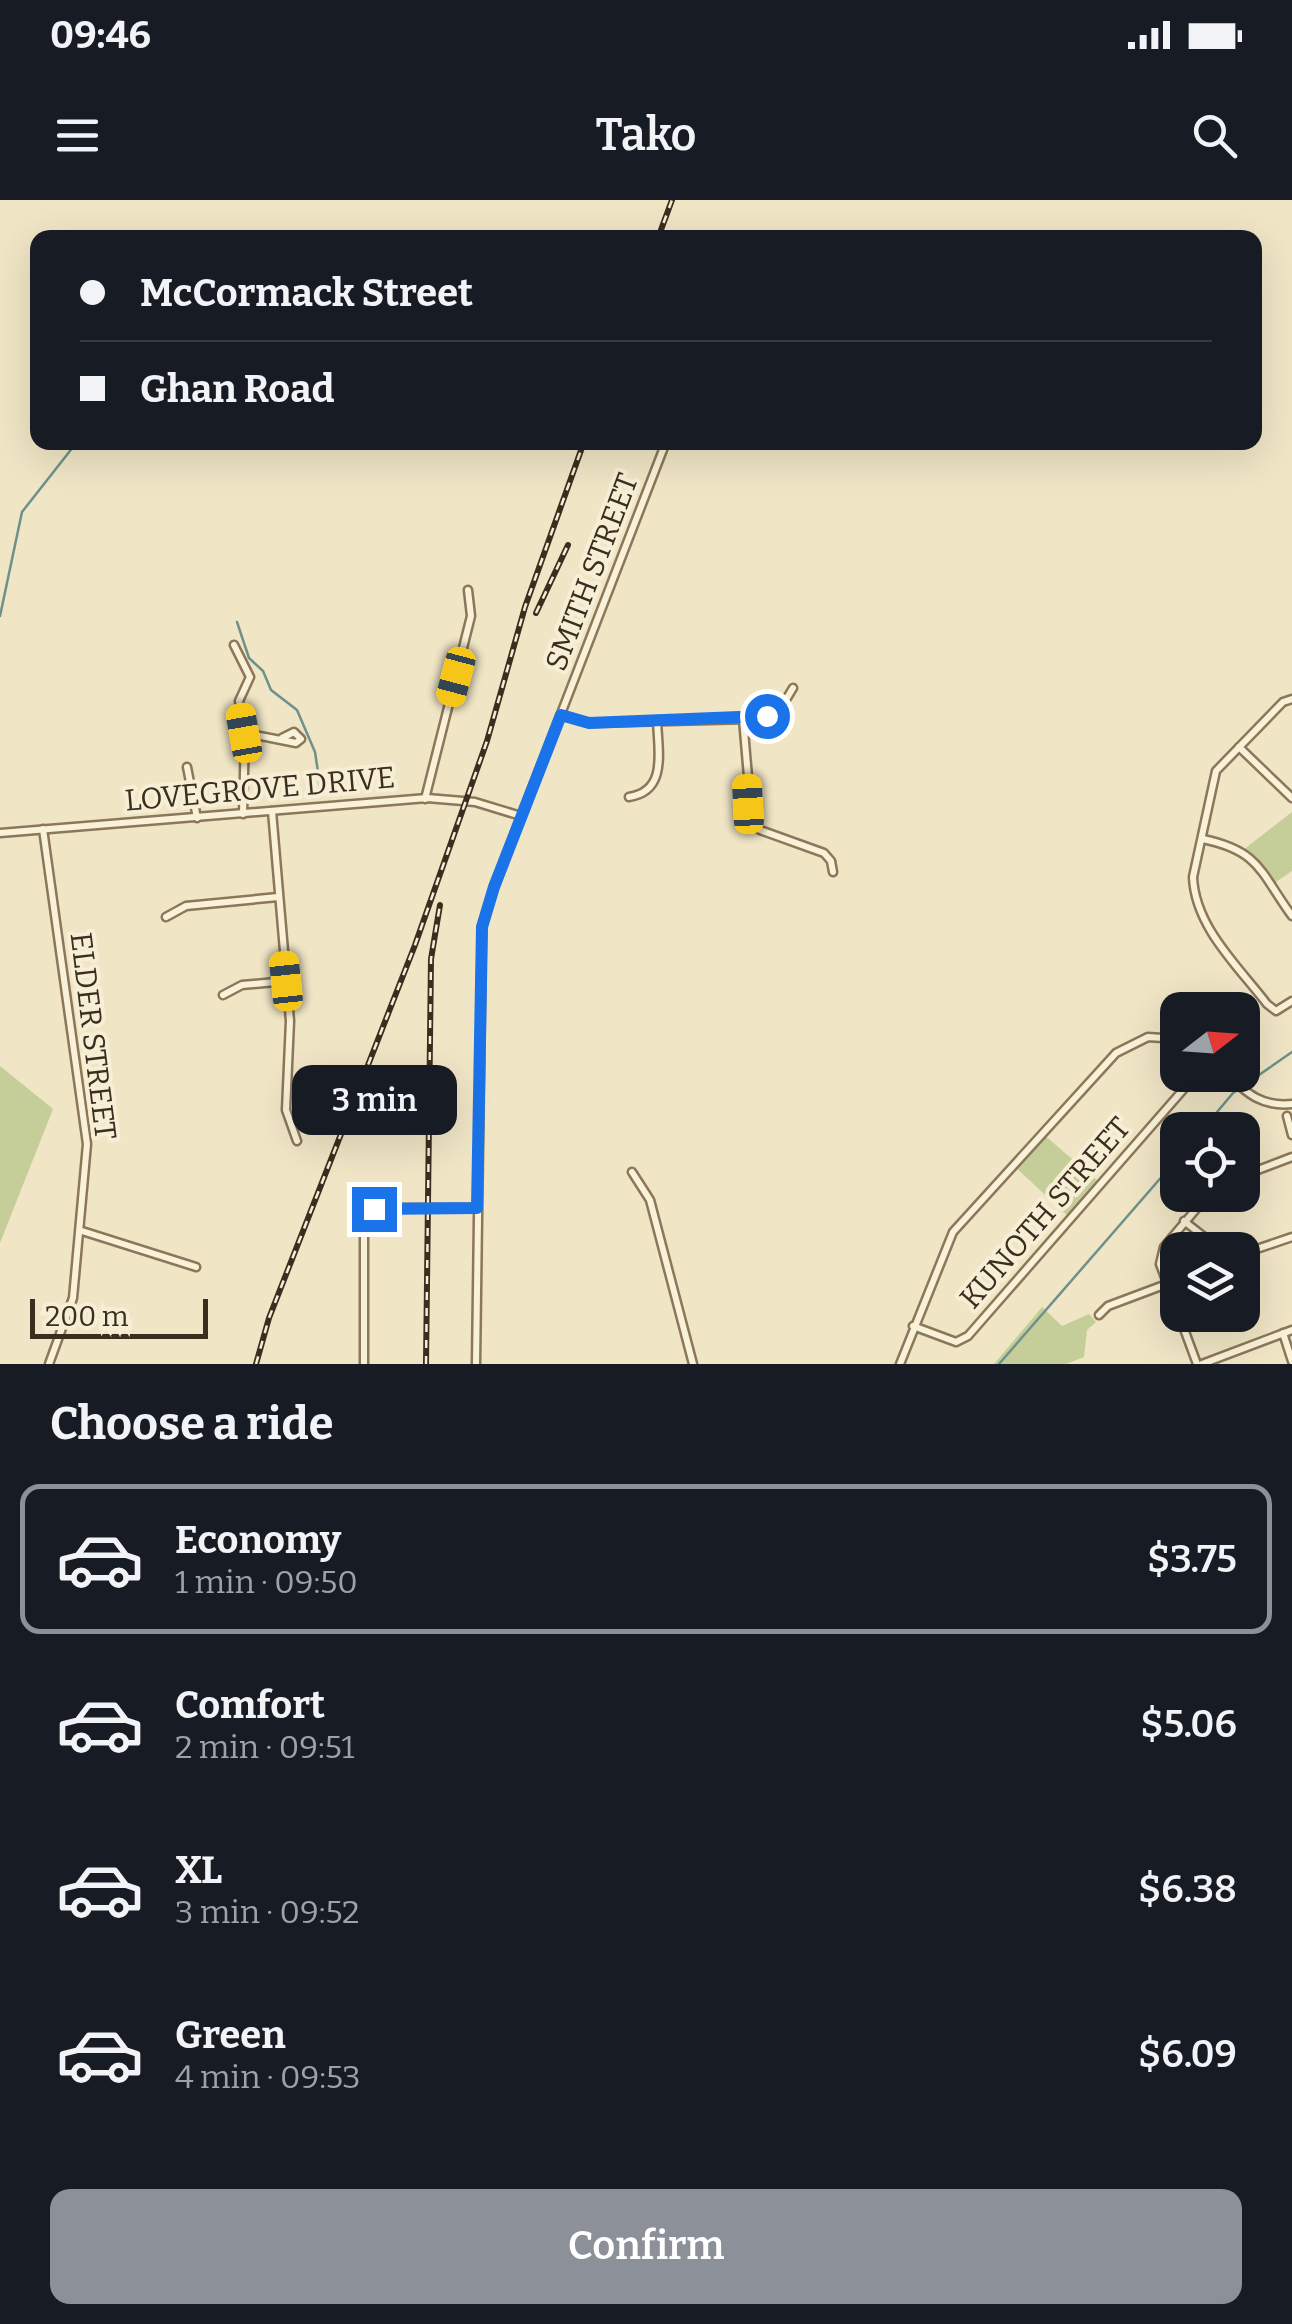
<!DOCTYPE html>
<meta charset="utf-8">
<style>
:root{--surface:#171b24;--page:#20242c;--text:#f1f3f6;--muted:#9ea1a6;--line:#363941;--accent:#8c9099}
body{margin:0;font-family:Bitter,serif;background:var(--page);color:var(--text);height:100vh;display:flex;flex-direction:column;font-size:38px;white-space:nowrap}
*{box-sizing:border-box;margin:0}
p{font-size:32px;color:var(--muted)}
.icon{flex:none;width:55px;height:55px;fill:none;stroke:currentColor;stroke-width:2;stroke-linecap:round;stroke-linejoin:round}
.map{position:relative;height:1164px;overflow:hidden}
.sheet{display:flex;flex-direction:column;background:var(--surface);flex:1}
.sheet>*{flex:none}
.top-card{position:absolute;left:30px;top:30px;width:1232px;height:220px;border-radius:20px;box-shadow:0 10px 40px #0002;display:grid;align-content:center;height:220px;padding:0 50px;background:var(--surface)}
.needle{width:65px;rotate:73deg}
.tools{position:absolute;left:1160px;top:792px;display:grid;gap:20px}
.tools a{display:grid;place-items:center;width:100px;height:100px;border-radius:20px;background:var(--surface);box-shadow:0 10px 40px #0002;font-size:50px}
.scale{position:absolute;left:30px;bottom:25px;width:178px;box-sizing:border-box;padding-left:10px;border:5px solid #3b2e1e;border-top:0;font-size:28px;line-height:35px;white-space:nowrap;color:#3b2e1e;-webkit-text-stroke:8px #f7efd5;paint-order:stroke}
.end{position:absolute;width:45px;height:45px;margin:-22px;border:12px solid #1a73e8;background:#fff;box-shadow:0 0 0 5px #fff}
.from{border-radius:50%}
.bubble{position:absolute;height:70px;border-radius:20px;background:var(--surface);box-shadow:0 10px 40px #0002;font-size:32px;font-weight:600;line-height:70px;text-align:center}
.car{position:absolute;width:30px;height:60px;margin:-30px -15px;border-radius:12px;box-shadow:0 0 8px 2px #0007;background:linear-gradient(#f5c518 24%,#345 0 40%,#f5c518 0 76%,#345 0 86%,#f5c518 0)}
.top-card b{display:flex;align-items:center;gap:35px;height:95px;font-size:38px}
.top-card b+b{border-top:2px solid var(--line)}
.top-card i{width:25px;height:25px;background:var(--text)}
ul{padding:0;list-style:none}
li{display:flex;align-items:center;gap:30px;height:150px;margin:0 20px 15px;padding:0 30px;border:5px solid transparent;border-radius:20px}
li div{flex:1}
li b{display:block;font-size:38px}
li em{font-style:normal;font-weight:600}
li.on{border-color:var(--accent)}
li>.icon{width:90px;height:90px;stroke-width:1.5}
h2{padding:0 50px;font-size:45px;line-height:120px}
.cta{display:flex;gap:20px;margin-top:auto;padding:20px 50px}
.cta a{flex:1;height:115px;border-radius:20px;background:var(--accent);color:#fff;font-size:40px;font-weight:600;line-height:115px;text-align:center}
.status{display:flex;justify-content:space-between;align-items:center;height:70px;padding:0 50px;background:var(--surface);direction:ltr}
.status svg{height:28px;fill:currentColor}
header{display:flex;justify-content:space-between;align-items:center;height:130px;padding:0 50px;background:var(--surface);font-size:45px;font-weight:600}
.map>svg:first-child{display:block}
.green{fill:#c5ce98}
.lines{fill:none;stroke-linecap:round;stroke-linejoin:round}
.stream{stroke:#6d928b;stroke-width:2.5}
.minor-casing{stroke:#8b775a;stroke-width:11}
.minor{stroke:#faf2d8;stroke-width:6}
.rail-casing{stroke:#3b2e1e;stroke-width:6}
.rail{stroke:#f7efd5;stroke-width:2.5;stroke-dasharray:8;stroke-linecap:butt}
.route{stroke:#1a73e8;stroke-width:12}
.labels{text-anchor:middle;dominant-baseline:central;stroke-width:8;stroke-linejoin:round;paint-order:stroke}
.street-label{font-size:30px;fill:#3b2e1e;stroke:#f7efd5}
</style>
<div class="status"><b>09:46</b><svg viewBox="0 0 49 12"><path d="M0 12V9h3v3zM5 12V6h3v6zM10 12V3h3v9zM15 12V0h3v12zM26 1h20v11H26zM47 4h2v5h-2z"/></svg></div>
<header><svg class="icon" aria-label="menu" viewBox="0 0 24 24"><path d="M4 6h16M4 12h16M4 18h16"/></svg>Tako<svg class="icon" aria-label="search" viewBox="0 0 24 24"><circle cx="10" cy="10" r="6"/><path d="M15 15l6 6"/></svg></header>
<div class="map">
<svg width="1292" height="1164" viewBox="0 0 1292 1164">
<rect width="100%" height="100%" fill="#f0e5c5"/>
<g class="green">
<path d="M 1292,612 L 1292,671 L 1270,686 L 1243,650 Z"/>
<path d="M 0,866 L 53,909 L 0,1043 Z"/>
<path d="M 1043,934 L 1100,983 L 1069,1017 L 1014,966 Z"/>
<path d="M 1042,1107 L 1062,1126 L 1089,1114 L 1096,1122 L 1087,1130 L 1084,1157 L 1066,1164 L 994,1164 Z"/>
</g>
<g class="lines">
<g class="stream">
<path d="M 0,416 L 22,312 L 77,242"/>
<path d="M 237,422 L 249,458 L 263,471 L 271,490 L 297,510 L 315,552 L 321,592"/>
<path d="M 1202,930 L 1233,893 L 1292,852"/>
<path d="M 999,1164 L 1178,958"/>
</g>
<g class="minor-casing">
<g id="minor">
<path d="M 234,445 L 250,477 L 239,501 L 245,533 L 243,614"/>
<path d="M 1292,499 L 1283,502 L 1216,571 L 1193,677 C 1195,727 1238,766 1267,804 L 1276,811 L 1292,801"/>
<path d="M 561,515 L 589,523 L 751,519 L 781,508 L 793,488"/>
<path d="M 743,519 L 752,623 L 760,630 L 824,653 L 831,661 L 833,672"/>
<path d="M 245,533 L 296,543 L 301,539 L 294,532 L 282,538"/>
<path d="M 1239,547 L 1292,598"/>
<path d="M 187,567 L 197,618"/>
<path d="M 629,597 C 668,591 658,551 657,520"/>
<path d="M 425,599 L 471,416 L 468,390"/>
<path d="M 272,611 L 290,821 L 286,910 L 297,941"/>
<path d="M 43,629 L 87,944 L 73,1098 L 49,1164"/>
<path d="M 0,633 L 427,598 L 475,602 L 521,616"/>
<path d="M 1203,639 C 1260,651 1260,672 1292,716"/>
<path d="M 166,717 L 186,706 L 278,697"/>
<path d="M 223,795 L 242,785 L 286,781"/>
<path d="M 1227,875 C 1248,894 1262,907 1292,904"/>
<path d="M 1287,916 L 1292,935"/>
<path d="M 1221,927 L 1224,930"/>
<path d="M 1242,964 L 1247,974"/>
<path d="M 632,972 L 650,1000 L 693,1164"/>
<path d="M 1242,976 L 1292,957"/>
<path d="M 1184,1021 L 1221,1050"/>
<path d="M 82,1031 L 196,1067"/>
<path d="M 1242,1054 L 1292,1037"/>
<path d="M 1099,1115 L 1108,1106 L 1164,1085"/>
<path d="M 913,1126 L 956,1142 L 968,1136 L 1196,875"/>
<path d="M 1283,1133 L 1292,1161"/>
<path d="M 364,1164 L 364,1024 L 367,1012 L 381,1008 L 477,1008"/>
<path d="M 476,1164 L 482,727 L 494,687 L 666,242"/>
<path d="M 900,1164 L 953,1032 L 1116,853 L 1148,837 L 1178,839"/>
<path d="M 1197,1164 L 1160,1064 L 1164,1047 L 1208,995"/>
<path d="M 1202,1164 L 1292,1130"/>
</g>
</g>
<use href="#minor" class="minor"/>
<g class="rail-casing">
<g id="rail">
<path d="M 658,38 L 672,0"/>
<path d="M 536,413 L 568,345"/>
<path d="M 256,1164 L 269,1118 L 415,745 L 487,541 L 525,407 L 584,242"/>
<path d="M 426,1164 L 431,759 L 440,705"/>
</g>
</g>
<use href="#rail" class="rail"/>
</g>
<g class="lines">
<path class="route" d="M 374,1009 L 477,1008 L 482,727 L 494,687 L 561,515 L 589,523 L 767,516"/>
</g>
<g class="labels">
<g class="street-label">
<text transform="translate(592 372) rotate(-69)">SMITH STREET</text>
<text transform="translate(260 589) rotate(-5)">LOVEGROVE DRIVE</text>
<text transform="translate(93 836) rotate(83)">ELDER STREET</text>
<text transform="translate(1045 1013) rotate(-49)">KUNOTH STREET</text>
</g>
</g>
</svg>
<div class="tools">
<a><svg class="needle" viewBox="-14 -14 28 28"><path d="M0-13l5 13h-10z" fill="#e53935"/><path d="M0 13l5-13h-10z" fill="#9ea1a6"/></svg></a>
<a><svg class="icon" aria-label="locate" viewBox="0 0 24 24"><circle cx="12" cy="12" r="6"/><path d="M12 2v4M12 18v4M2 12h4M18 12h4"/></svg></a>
<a><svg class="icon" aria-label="layers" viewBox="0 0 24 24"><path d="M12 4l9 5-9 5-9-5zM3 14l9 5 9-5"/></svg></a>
</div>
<div class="scale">200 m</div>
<i class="end from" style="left:767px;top:516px"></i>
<i class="end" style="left:374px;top:1009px"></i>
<div class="bubble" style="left:292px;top:865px;width:165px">3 min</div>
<i class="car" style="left:456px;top:477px;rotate:195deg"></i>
<i class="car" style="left:244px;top:533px;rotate:350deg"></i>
<i class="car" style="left:748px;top:604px;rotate:357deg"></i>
<i class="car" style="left:286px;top:781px;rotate:354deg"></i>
<div class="top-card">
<b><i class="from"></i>McCormack Street</b>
<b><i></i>Ghan Road</b>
</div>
</div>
<section class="sheet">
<h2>Choose a ride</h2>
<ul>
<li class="on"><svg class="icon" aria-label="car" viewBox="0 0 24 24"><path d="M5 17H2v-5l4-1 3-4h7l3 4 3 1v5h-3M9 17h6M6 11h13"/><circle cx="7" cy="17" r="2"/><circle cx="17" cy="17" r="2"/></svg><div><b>Economy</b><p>1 min · 09:50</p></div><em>$3.75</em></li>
<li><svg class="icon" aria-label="car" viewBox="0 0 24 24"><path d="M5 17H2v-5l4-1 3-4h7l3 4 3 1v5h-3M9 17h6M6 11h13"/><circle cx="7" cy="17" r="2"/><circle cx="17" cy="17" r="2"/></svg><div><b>Comfort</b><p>2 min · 09:51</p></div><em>$5.06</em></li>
<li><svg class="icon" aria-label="car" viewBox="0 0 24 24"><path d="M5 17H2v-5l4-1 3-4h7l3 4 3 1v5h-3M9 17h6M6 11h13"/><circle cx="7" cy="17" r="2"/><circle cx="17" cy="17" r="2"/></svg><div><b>XL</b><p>3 min · 09:52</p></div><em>$6.38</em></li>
<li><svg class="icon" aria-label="car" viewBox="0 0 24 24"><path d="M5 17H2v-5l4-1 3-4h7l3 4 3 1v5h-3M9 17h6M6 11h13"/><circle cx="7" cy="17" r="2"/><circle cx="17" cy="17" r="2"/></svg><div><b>Green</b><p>4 min · 09:53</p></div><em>$6.09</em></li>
</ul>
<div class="cta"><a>Confirm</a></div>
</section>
